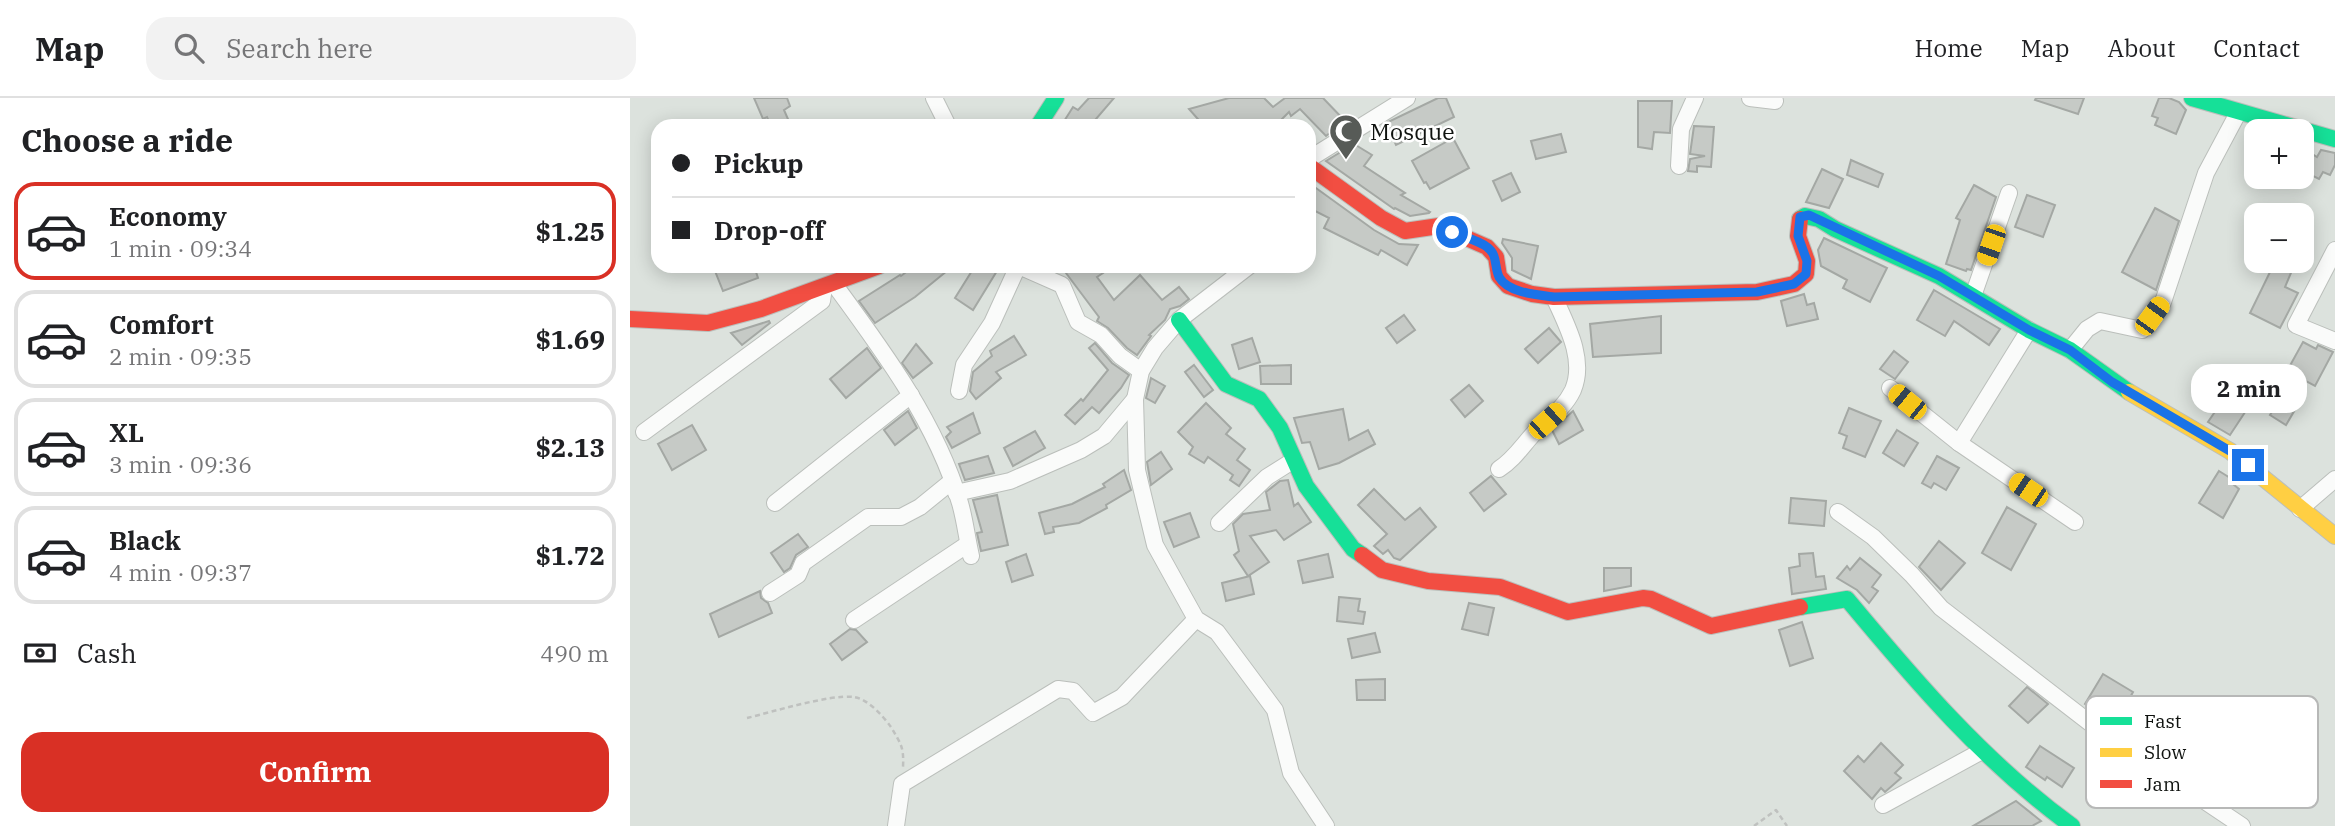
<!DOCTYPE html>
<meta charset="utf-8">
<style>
:root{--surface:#fff;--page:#f2f2f2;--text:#202124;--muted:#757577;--line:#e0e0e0;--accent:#d93025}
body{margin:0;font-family:"IBM Plex Serif",serif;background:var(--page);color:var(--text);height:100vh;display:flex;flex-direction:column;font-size:26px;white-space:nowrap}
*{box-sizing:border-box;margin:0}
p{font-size:23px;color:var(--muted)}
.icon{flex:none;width:38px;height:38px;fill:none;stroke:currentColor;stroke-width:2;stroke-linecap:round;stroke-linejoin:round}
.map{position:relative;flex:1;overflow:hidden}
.sheet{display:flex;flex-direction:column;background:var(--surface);width:630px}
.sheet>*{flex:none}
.top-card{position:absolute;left:21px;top:21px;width:665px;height:154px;border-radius:21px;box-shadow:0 4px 18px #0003;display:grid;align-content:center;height:154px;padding:0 21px;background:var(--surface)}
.tools{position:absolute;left:1614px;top:21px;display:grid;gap:14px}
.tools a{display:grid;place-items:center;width:70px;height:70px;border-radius:14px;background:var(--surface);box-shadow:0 4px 18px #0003;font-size:35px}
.end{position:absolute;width:32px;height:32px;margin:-16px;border:9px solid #1a73e8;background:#fff;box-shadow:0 0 0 4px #fff}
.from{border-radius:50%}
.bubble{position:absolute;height:49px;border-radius:21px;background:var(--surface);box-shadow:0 4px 18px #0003;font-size:23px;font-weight:700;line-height:49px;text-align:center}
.car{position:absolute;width:21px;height:42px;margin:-21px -10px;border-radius:9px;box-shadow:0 0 5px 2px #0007;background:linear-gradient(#f5c518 24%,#345 0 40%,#f5c518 0 76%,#345 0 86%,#f5c518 0)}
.top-card b{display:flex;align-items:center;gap:24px;height:66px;font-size:26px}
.top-card b+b{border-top:2px solid var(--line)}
.top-card i{width:18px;height:18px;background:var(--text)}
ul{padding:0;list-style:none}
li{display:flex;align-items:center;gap:21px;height:98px;margin:0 14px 10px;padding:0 7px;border:4px solid var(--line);border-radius:21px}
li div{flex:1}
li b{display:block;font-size:26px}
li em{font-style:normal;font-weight:700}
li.selected{border-color:var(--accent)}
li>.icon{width:63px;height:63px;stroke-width:1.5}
h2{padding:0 21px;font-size:32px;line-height:84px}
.pay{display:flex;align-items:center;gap:18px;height:77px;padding:0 21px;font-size:26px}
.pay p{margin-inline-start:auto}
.action{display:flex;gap:14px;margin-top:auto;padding:14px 21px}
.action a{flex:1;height:80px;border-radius:21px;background:var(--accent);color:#fff;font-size:28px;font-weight:700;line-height:80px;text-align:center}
header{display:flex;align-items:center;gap:42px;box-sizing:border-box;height:98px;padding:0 35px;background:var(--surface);border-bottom:2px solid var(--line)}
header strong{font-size:33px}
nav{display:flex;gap:38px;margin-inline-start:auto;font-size:24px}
.search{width:490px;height:63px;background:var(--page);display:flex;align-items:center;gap:18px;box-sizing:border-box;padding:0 24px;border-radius:21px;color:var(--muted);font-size:26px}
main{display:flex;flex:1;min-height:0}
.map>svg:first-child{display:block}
.building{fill:#c6cac6;stroke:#a4a8a4;stroke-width:2}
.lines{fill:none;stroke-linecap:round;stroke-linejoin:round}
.street-casing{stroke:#bbbfbb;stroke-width:18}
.fast-casing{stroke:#bbbfbb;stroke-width:18}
.slow-casing{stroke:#bbbfbb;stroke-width:18}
.jam-casing{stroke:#bbbfbb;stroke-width:18}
.path{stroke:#bfc1bf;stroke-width:2.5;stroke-dasharray:5 3.5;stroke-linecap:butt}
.street{stroke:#fafbfa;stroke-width:16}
.fast{stroke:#16e098;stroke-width:16}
.slow{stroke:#ffcf43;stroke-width:16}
.jam{stroke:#f24e42;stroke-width:16}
.route{stroke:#1a73e8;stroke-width:9}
.labels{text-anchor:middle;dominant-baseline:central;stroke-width:5;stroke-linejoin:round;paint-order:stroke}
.poi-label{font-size:23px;fill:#0f120f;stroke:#fff;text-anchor:start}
.key{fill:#fff;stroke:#b7b8b7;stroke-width:2}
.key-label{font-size:19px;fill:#0f120f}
</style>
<header>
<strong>Map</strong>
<div class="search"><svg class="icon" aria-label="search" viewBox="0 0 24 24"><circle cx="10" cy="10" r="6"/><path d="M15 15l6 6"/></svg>Search here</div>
<nav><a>Home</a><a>Map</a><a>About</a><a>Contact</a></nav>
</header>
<main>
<section class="sheet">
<h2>Choose a ride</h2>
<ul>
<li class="selected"><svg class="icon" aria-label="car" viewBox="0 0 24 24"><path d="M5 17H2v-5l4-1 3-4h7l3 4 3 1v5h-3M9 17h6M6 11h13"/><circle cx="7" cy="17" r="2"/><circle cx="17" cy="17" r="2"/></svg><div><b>Economy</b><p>1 min · 09:34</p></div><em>$1.25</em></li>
<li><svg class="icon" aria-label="car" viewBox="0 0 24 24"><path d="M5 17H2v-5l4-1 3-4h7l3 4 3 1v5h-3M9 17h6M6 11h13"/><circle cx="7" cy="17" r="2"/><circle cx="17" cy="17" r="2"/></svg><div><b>Comfort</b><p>2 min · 09:35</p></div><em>$1.69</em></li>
<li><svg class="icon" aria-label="car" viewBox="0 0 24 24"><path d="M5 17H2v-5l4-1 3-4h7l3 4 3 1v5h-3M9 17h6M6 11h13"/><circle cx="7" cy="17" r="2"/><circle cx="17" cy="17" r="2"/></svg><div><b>XL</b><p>3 min · 09:36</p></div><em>$2.13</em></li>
<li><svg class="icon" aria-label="car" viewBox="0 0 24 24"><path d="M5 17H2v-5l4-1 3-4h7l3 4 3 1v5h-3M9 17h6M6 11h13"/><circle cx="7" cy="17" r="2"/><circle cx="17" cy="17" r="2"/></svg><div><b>Black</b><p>4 min · 09:37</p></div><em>$1.72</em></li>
</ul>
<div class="pay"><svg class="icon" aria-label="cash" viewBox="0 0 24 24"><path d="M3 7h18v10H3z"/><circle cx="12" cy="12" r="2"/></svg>Cash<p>490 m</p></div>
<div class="action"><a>Confirm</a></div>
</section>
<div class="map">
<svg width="1705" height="728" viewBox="0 0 1705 728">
<rect width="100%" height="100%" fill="#dce2dd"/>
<g class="building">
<path d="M 124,0 L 157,0 L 160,8 L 154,12 L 161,28 L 141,28 L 137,19 L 133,21 Z"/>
<path d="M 459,0 L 484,0 L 460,28 L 431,28 L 443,9 L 448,12 Z"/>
<path d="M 599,0 L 634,0 L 643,9 L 655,0 L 693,0 L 715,23 L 696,38 L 670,11 L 661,18 L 659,14 L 645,28 L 574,28 L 559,11 Z"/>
<path d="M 808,0 L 816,0 L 824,19 L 766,47 L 756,25 Z"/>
<path d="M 1406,0 L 1454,0 L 1448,16 L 1405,2 Z"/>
<path d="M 1529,0 L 1539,0 L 1549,4 L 1556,12 L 1546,36 L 1525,27 L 1528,20 L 1522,18 Z"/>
<path d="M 1008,3 L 1042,3 L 1040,35 L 1024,34 L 1022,51 L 1008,49 Z"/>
<path d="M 1064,28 L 1084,29 L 1081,69 L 1067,68 L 1067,74 L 1058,73 L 1060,61 L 1075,58 L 1060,56 Z"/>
<path d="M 931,36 L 936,54 L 906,61 L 901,43 Z"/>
<path d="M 823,40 L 839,70 L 800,91 L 796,84 L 794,85 L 782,63 Z"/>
<path d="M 724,46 L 742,57 L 734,68 L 775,95 L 771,97 L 800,114 L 799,115 L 780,118 L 765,110 L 764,111 L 696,63 Z"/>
<path d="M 1676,52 L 1687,59 L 1691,52 L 1705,55 L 1705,67 L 1700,77 L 1693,74 L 1689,81 L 1671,72 L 1671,62 Z"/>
<path d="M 1221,62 L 1253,76 L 1248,89 L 1217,77 Z"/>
<path d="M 1192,71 L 1213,81 L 1199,110 L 1176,104 Z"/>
<path d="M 881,75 L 890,94 L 872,103 L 863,83 Z"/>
<path d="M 679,85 L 744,132 L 769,146 L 788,147 L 777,167 L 751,152 L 748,157 L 694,130 L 699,120 L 679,110 Z"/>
<path d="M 1344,87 L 1366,99 L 1341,172 L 1337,171 L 1336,173 L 1316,166 L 1330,122 L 1326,120 Z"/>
<path d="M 1397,97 L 1425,107 L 1413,139 L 1385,129 Z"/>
<path d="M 1525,110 L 1549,123 L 1526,192 L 1492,174 Z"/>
<path d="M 1194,140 L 1257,170 L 1240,204 L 1213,190 L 1217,182 L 1191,168 L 1188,152 Z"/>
<path d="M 873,141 L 908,148 L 901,181 L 882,172 L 882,160 L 872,145 Z"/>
<path d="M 1619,163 L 1666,163 L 1655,189 L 1668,195 L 1650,230 L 1620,215 L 1641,172 Z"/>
<path d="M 83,168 L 124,168 L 128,180 L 93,193 Z"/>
<path d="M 284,168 L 323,168 L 285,199 L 245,225 L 229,203 L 270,177 L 271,178 Z"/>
<path d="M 345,168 L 370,168 L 343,212 L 325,200 Z"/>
<path d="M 446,168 L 468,168 L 473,175 L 467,179 L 484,202 L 510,177 L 532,202 L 549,189 L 559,201 L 550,208 L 540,211 L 535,222 L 519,237 L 521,238 L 507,257 L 497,250 L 478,230 L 467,223 L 469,219 L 436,175 Z"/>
<path d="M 1304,192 L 1370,231 L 1359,247 L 1324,223 L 1315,238 L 1287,222 Z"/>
<path d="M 1174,196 L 1177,207 L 1184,205 L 1188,221 L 1157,228 L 1151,203 Z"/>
<path d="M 774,217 L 785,232 L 767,245 L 756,230 Z"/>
<path d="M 1031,218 L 1031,255 L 963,259 L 960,226 Z"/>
<path d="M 139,223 L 140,225 L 112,247 L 101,235 Z"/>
<path d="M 919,230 L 931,244 L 908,265 L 895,251 Z"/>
<path d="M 384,238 L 396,257 L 366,274 L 371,280 L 346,301 L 340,293 L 343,274 L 362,258 L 360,253 Z"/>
<path d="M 622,240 L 630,264 L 609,271 L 602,247 Z"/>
<path d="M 1673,244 L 1686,251 L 1688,247 L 1703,254 L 1685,288 L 1657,273 Z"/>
<path d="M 465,245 L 482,265 L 499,277 L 491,290 L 469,315 L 462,309 L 445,326 L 435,317 L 451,301 L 453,303 L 478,272 L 459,250 Z"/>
<path d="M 286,246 L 302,265 L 283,280 L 272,265 Z"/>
<path d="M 237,250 L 251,270 L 216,300 L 200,281 Z"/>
<path d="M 1264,253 L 1278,264 L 1265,281 L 1250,271 Z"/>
<path d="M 564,267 L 583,292 L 574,299 L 555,274 Z"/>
<path d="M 661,267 L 661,286 L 631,286 L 630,268 Z"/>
<path d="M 521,280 L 535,288 L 525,305 L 516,300 Z"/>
<path d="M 839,287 L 853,303 L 835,319 L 821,302 Z"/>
<path d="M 1602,289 L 1623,302 L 1600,337 L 1578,324 Z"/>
<path d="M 1651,300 L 1666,310 L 1656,327 L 1640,317 Z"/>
<path d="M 576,305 L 601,330 L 596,336 L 615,351 L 607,362 L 620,372 L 609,388 L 600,382 L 603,377 L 578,359 L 574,365 L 559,356 L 563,349 L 548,334 Z"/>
<path d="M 1219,310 L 1251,323 L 1235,359 L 1213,350 L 1217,338 L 1209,335 Z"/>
<path d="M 713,311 L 719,342 L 738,332 L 745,346 L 709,365 L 689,371 L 680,344 L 672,345 L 664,320 Z"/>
<path d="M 278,313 L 287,330 L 265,347 L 254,332 Z"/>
<path d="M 943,313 L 953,332 L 929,346 L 922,332 Z"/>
<path d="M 343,315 L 350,335 L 322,350 L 316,339 L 321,334 L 317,329 Z"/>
<path d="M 62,327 L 76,352 L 42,372 L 28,346 Z"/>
<path d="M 1267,332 L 1288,345 L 1274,368 L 1253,355 Z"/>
<path d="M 405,333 L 415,350 L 383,368 L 374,350 Z"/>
<path d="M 531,354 L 542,371 L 521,387 L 517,364 Z"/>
<path d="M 358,358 L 364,375 L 335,382 L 329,366 Z"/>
<path d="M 1307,358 L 1329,370 L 1316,392 L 1304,385 L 1301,390 L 1292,385 Z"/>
<path d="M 494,372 L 501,392 L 476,407 L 477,410 L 449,425 L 423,429 L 424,434 L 415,436 L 409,415 L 442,406 L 475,389 L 473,386 Z"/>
<path d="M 1589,373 L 1605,383 L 1603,386 L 1609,391 L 1593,420 L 1569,405 Z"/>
<path d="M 861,378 L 876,396 L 854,413 L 840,395 Z"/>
<path d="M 658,382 L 664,408 L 668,405 L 681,424 L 654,442 L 646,432 L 620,438 L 639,464 L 618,478 L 604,457 L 609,453 L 603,426 L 613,416 L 640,412 L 636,394 L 650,383 Z"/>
<path d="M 744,391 L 775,422 L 790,410 L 806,429 L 770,462 L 764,460 L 758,452 L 753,456 L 744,448 L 757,436 L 728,407 Z"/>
<path d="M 367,397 L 378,447 L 351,453 L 347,435 L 352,434 L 343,402 Z"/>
<path d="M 1161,400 L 1196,403 L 1194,428 L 1159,425 Z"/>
<path d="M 1377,409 L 1406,426 L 1381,472 L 1352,455 Z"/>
<path d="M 560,415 L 569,439 L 544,449 L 534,424 Z"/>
<path d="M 168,436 L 178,449 L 166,457 L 160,470 L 154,474 L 141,455 Z"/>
<path d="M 1309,443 L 1335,465 L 1311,492 L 1289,469 Z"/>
<path d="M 1183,455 L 1186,479 L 1194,478 L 1196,491 L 1162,496 L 1159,470 L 1170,468 L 1169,456 Z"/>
<path d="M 396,456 L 403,477 L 382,484 L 376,464 Z"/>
<path d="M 698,456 L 703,479 L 673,485 L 668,463 Z"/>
<path d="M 1230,460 L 1251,477 L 1242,489 L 1248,493 L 1239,505 L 1227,492 L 1207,480 L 1217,468 L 1220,472 Z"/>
<path d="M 974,470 L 1001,470 L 1001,488 L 974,493 Z"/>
<path d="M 620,478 L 624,496 L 596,503 L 592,485 Z"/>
<path d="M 130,493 L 131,500 L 138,505 L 142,515 L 89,539 L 80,516 Z"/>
<path d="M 709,499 L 730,501 L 728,513 L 735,514 L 733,526 L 707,523 Z"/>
<path d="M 839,505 L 864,510 L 858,537 L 832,531 Z"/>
<path d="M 1172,524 L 1183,560 L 1160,568 L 1149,532 Z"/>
<path d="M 220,531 L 226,532 L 237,544 L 212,562 L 200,546 Z"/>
<path d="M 745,535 L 750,554 L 722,560 L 718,541 Z"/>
<path d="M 1473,576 L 1503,594 L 1486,625 L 1455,606 Z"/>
<path d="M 755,581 L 755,602 L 727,602 L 726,582 Z"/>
<path d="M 1397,589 L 1418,606 L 1398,625 L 1379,608 Z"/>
<path d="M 1251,645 L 1273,667 L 1265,675 L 1271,680 L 1255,694 L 1251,690 L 1242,701 L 1214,673 L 1228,658 L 1234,664 Z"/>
<path d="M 1410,648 L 1444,670 L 1432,689 L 1417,679 L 1415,682 L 1396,669 Z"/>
<path d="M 1386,703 L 1411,723 L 1402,728 L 1343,728 Z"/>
</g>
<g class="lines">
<g class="street-casing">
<g id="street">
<path d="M 304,0 L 318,28"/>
<path d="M 1120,0 L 1145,3"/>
<path d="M 679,61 L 777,0"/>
<path d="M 1049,68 L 1051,31 L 1065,0"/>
<path d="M 1705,152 L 1666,227 L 1705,243"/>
<path d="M 389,168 L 432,187 L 448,224 L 471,237 L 490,258 L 511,273"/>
<path d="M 619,168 L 549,222 L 525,250 L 511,273 L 505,301 L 507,372 L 525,447 L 566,521 L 587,534 L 645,612 L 661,675 L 696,728"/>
<path d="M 204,186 C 254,254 306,324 330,405 C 335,422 337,441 341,458"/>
<path d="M 1343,198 L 1379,95"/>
<path d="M 1440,252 L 1457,231 L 1470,223 L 1512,232 L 1533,204 L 1576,75 L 1608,15"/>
<path d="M 1260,290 L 1329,345 L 1445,424"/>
<path d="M 329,293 L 334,267 L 362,225 L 388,168"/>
<path d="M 14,334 L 192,203 L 194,189"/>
<path d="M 1329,345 L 1399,232"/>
<path d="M 869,371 C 885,361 894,345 907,332 C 920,320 935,309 943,292 C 956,261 936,226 924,199"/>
<path d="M 326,395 L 380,383 L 451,352 L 474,338 L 505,301"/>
<path d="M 145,405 L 281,297"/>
<path d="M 1670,411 L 1705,381"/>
<path d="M 1208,414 L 1243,439 L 1282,477 L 1311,510 L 1469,632 L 1612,728"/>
<path d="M 589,425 L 637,379 L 664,362"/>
<path d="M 140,495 L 168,477 L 173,465 L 238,419 L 271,419 L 290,409 L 322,383"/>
<path d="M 224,522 L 338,446"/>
<path d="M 1253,707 L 1350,654"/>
<path d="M 266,728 L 272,686 L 428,591 L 443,593 L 463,615 L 492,599 L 566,521"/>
</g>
</g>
<g class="fast-casing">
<g id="fast">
<path d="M 1562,0 L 1705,41"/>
<path d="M 408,28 L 426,0"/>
<path d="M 1170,121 L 1175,118 L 1189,121 L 1205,131 L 1309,178 L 1399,232 L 1440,252 L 1499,294"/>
<path d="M 549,222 L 596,286 L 629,301 L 650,330 L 676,388 L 723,451 L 732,457"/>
<path d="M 1170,509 L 1217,501 C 1286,584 1354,664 1442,728"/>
</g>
</g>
<g class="slow-casing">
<path id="slow" d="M 1499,294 L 1600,353 L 1705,438"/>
</g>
<g class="jam-casing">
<g id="jam">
<path d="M 679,68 L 751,120 L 775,133 L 809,128 L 857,149 L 866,159 L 869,178 L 878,188 L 902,196 L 924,199 L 1127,194 L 1164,186 L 1176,176 L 1177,163 L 1168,138 L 1170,121"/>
<path d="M 0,221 L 78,225 L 131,211 L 249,168"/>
<path d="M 732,457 L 752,472 L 798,483 L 870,489 L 938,514 L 1013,500 L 1021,501 L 1081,528 L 1170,509"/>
</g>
</g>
<g class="path">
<path d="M 117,620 C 142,614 200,596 224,599 C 238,601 253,618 261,629 C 271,646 274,649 273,669"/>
<path d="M 1124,728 L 1146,712 L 1157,728"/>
</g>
<use href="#street" class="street"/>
<use href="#fast" class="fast"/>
<use href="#slow" class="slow"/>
<use href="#jam" class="jam"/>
</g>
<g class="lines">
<path class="route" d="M 822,134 C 833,139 848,142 857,149 C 868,157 864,168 869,179 C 878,195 908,197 924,199 L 1127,194 L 1164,186 L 1176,176 L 1177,163 L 1168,138 L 1170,119 L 1179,117 L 1309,178 L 1399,232 L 1440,252 L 1482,284 L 1600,353 L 1618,367"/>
</g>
<defs>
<g id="mosque-pin" transform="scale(1.75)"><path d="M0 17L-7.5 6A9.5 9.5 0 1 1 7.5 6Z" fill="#575b57" stroke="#fff"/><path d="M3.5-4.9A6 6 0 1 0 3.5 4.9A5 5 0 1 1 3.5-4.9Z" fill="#fff"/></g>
</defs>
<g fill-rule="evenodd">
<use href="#mosque-pin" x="716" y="33"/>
</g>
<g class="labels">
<g class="poi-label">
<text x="740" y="33">Mosque</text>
</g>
</g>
<rect x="1456" y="598" width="232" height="112" rx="10" class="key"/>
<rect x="1470" y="619" width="32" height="8" fill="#16e098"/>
<rect x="1470" y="650" width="32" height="9" fill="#ffcf43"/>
<rect x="1470" y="682" width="32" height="8" fill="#f24e42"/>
<g class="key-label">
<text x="1514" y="630">Fast</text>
<text x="1514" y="661">Slow</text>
<text x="1514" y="693">Jam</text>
</g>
</svg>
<div class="tools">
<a>+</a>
<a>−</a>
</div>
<i class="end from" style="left:822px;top:134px"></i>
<i class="end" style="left:1618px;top:367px"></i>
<div class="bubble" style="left:1561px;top:266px;width:116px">2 min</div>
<i class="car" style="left:1361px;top:147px;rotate:199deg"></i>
<i class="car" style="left:1522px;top:218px;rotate:36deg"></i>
<i class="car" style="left:1277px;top:304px;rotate:309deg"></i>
<i class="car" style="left:917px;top:323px;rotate:48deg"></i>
<i class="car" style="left:1398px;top:392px;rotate:304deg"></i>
<div class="top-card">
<b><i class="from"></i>Pickup</b>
<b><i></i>Drop-off</b>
</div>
</div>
</main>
